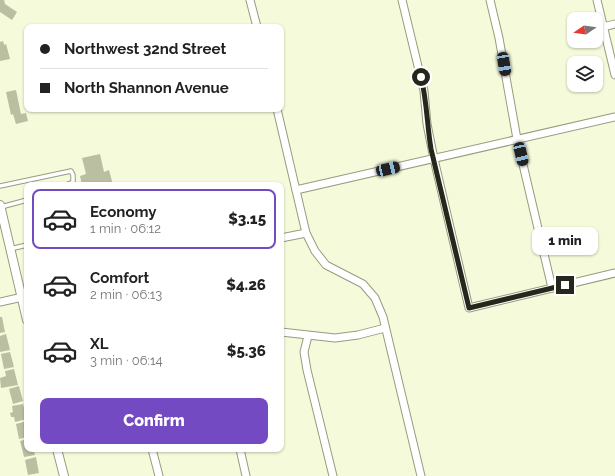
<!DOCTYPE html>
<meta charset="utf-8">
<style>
:root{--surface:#fff;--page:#f2f2f2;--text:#222;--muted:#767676;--line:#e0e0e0;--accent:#744ac3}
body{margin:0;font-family:Raleway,sans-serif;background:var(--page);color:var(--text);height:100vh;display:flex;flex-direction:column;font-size:15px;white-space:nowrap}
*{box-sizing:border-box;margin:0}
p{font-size:13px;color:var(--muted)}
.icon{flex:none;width:22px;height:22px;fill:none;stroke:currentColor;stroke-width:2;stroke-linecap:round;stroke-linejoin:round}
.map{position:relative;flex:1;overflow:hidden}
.drawer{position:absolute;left:24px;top:182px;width:260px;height:270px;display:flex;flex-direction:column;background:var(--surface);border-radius:8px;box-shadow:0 1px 3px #0004}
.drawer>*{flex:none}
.top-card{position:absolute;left:24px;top:24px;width:260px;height:88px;border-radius:8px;box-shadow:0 1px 3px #0004;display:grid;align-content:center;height:88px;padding:0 16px;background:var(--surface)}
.needle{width:26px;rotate:257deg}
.fabs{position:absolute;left:567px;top:12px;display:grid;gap:8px}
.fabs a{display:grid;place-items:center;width:36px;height:36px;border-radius:8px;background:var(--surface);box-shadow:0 1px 3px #0004;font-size:20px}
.end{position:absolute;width:18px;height:18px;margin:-9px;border:5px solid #25271b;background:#fff;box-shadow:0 0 0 2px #fff}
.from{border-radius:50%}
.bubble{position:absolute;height:28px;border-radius:8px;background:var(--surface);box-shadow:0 1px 3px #0004;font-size:13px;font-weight:800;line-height:28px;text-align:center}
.car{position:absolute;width:12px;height:24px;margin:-12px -6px;border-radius:5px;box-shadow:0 0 3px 1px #0007;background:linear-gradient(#222 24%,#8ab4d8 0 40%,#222 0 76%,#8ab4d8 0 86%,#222 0)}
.top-card b{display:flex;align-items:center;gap:14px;height:38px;font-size:15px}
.top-card b+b{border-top:1px solid var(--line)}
.top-card i{width:10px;height:10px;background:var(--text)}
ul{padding:7px 0 0;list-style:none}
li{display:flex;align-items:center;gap:12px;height:60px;margin:0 8px 6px;padding:0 8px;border:2px solid transparent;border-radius:8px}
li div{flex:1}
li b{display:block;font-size:15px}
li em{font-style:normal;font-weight:800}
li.selected{border-color:var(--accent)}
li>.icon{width:36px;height:36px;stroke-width:1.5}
.primary-button{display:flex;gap:8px;margin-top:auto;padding:8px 16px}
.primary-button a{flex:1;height:46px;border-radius:8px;background:var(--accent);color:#fff;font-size:16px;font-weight:800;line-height:46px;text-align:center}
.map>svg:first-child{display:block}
.building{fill:#babfa2}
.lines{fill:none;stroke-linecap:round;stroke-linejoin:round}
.service-casing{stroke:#979c7f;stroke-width:5.5}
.minor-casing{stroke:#979c7f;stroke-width:9}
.tertiary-casing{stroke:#979c7f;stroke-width:10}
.service{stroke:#fff;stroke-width:3.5}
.minor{stroke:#fff;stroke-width:7}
.tertiary{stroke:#fff;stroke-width:8}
.route{stroke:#25271b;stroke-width:5}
</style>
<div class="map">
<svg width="615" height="476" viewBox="0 0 615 476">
<rect width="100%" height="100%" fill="#f5fadb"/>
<g class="building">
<path d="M 0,0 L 4,0 L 5,4 L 17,12 L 12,20 L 0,12 Z"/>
<path d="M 3,41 L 4,45 L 6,44 L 10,59 L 0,61 L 0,42 Z"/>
<path d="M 16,90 L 21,114 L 26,113 L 28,121 L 16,124 L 13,114 L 11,115 L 6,92 Z"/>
<path d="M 100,154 L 104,172 L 109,170 L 113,185 L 82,185 L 80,176 L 86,174 L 82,158 Z"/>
<path d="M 0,317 L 2,317 L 5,332 L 0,333 Z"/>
<path d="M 6,334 L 10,350 L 0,352 L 0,336 Z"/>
<path d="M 10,352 L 14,367 L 4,369 L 1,354 Z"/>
<path d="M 14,369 L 18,385 L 1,388 L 0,378 L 6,376 L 5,371 Z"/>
<path d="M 19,386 L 23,401 L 13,404 L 9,389 Z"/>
<path d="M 23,404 L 27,419 L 15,422 L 14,417 L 11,417 L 10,413 L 13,412 L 12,406 Z"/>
<path d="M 27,421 L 27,437 L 19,439 L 16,424 Z"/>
<path d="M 27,439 L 27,449 L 33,449 L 35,455 L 24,457 L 20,441 Z"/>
<path d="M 36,457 L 39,473 L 28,475 L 25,460 Z"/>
</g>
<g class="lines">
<g class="service-casing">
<g id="service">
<path d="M 0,186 L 71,171 L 73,175 L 73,182 L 66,185"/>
<path d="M 1,207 L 27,200"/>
<path d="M 10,249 L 27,245"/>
</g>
</g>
<g class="minor-casing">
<g id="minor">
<path d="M 250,0 L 257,27"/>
<path d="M 402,0 L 424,91 L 427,124 L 434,159 L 469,308 L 615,273"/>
<path d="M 490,0 L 499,38 L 517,139 L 552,288"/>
<path d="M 597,0 L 615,75"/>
<path d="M 603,27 L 615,24"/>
<path d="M 277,109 L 306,233 L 315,251 L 326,265 L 363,284 L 375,298 L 383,317 L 421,476"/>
<path d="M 296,190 L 615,117"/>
<path d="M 281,238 L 306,233"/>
<path d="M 0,302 L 27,296"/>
<path d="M 281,332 L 335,338 L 358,335 L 385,328"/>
<path d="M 308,336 L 304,352 L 307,370 L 333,476"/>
<path d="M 152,449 L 159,476"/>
<path d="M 240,449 L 246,476"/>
</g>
</g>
<g class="tertiary-casing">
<g id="tertiary">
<path d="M 0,205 L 27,320"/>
<path d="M 57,449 L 64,476"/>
</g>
</g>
<use href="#service" class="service"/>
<use href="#minor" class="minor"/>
<use href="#tertiary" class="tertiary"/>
</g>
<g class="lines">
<path class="route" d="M 421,77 C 427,101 427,125 431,149 L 469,308 L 565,285"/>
</g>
</svg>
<div class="fabs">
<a><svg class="needle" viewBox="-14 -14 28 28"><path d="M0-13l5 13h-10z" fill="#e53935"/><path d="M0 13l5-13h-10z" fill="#767676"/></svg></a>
<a><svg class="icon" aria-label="layers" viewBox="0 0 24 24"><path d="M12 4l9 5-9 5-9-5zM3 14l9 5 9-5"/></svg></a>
</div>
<i class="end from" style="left:421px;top:77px"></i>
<i class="end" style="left:565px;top:285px"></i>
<div class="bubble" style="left:532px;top:227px;width:66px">1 min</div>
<i class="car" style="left:504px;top:64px;rotate:171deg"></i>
<i class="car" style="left:521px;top:154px;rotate:167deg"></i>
<i class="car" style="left:388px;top:169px;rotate:77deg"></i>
<div class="top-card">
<b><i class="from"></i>Northwest 32nd Street</b>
<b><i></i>North Shannon Avenue</b>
</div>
<section class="drawer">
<ul>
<li class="selected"><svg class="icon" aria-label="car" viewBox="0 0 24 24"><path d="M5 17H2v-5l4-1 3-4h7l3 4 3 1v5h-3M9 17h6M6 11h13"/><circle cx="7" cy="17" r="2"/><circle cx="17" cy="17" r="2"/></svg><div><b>Economy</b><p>1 min · 06:12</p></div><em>$3.15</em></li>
<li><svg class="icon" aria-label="car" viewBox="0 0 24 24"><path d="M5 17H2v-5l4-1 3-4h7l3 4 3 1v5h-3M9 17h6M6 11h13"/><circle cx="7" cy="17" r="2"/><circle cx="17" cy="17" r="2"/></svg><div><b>Comfort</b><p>2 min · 06:13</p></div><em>$4.26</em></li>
<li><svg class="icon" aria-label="car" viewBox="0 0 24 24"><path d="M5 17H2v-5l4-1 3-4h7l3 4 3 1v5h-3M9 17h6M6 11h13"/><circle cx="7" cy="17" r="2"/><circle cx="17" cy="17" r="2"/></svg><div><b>XL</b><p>3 min · 06:14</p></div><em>$5.36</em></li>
</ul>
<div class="primary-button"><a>Confirm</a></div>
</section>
</div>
